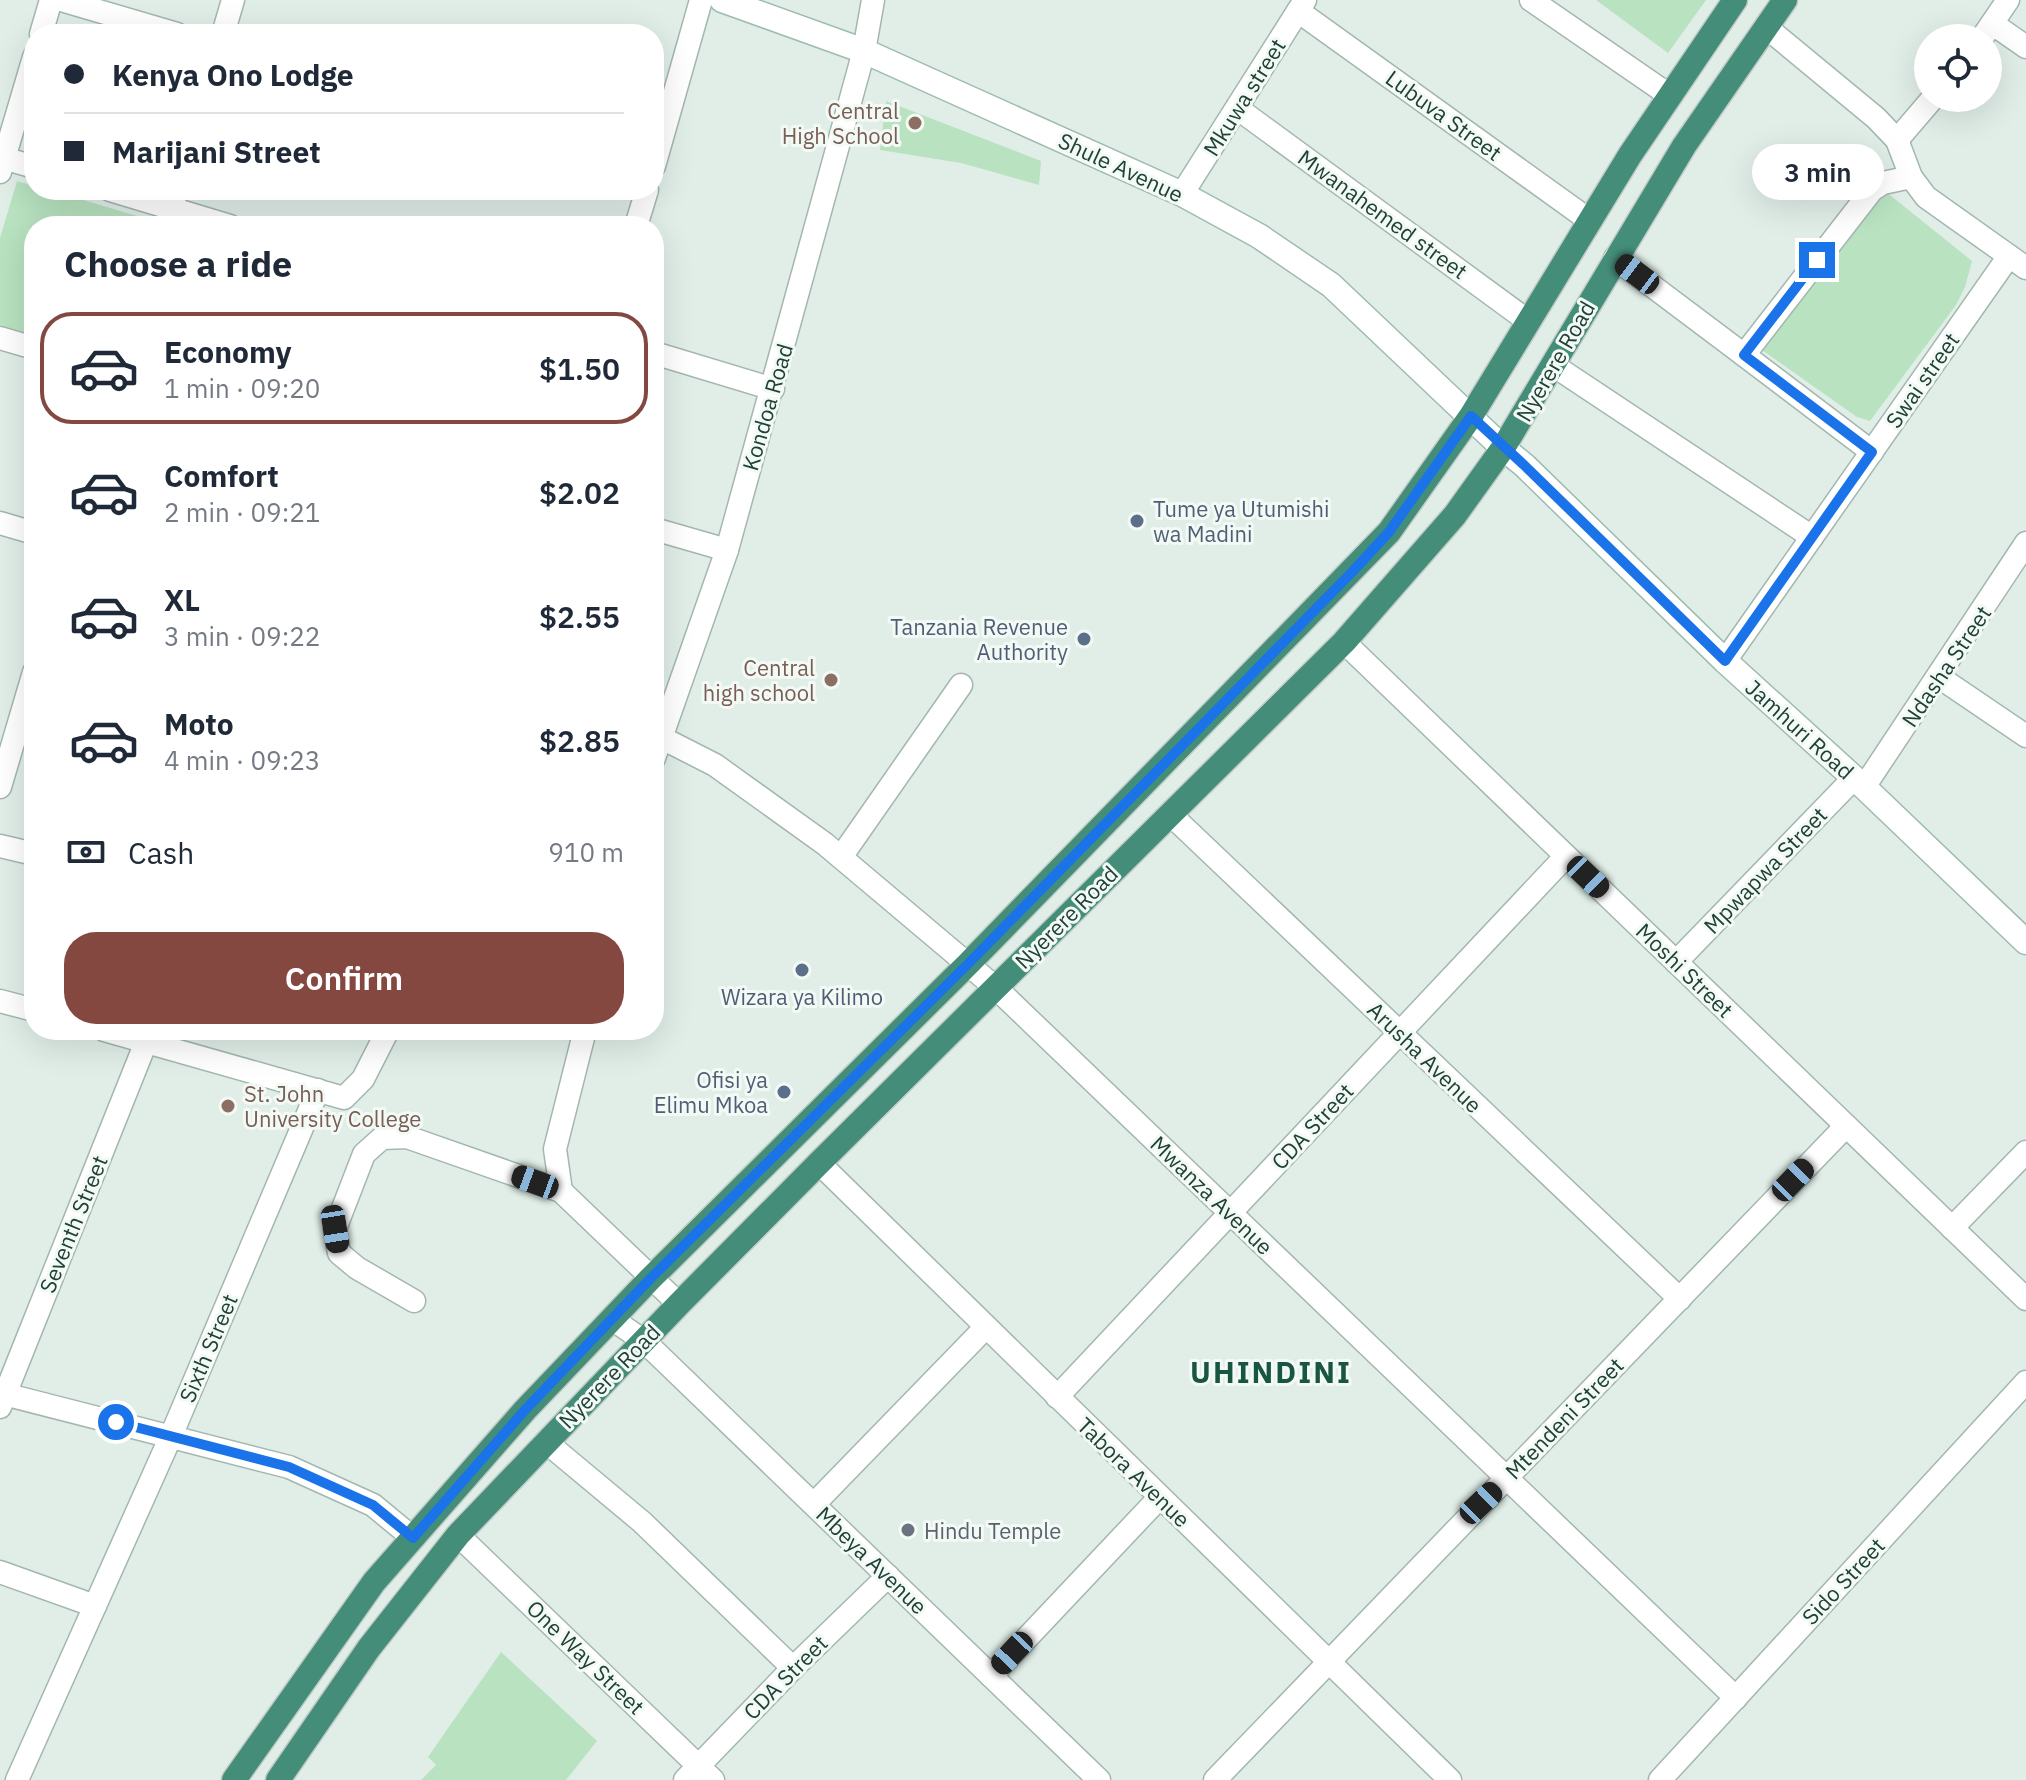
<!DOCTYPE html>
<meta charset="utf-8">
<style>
:root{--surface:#fff;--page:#f6f6f7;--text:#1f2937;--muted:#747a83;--line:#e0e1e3;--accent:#844841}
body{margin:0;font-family:"IBM Plex Sans",sans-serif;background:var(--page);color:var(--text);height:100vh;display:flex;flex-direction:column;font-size:30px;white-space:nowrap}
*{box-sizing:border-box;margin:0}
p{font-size:26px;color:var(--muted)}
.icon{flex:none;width:44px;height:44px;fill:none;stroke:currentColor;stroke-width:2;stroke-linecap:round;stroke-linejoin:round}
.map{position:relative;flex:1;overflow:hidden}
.drawer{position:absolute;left:24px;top:216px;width:640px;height:824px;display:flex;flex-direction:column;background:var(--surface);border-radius:32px;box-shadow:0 8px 32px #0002}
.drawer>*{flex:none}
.hud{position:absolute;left:24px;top:24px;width:640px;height:176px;border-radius:32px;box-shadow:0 8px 32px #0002;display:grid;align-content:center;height:176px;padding:0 40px;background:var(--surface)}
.fabs{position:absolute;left:1914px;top:24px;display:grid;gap:16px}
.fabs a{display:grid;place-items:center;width:88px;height:88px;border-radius:50%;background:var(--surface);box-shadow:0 8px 32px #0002;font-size:40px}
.end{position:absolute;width:36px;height:36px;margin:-18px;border:10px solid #1a73e8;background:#fff;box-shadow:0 0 0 4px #fff}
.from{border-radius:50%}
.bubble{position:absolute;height:56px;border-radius:28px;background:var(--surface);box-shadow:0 8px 32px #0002;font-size:26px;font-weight:600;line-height:56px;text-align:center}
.car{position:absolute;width:24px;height:48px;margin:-24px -12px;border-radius:10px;box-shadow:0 0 6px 2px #0007;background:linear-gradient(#222 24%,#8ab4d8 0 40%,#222 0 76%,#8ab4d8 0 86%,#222 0)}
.hud b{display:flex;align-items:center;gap:28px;height:76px;font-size:30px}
.hud b+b{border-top:2px solid var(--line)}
.hud i{width:20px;height:20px;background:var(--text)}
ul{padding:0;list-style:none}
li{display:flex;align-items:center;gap:24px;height:112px;margin:0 16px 12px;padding:0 24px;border:4px solid transparent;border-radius:32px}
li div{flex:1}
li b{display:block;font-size:30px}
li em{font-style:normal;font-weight:600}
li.active{border-color:var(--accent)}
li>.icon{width:72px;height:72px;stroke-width:1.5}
h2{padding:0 40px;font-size:36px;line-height:96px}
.pay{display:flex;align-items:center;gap:20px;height:88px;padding:0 40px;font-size:30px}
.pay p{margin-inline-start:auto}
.action{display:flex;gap:16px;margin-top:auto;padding:16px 40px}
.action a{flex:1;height:92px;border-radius:32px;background:var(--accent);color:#fff;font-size:32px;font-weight:600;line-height:92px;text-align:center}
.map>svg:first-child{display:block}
.green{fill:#b8e2c0}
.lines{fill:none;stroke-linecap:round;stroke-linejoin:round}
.minor-casing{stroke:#a3b7af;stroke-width:25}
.secondary-casing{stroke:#9ebbaf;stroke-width:27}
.trunk-casing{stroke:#c0cac7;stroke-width:27}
.minor{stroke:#fff;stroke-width:22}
.secondary{stroke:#fff;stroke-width:24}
.trunk{stroke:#448d78;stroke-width:24}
.route{stroke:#1a73e8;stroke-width:10}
.education-dot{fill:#8d6e63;stroke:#f3faf6;stroke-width:3}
.service-dot{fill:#5c6f8a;stroke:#f3faf6;stroke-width:3}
.worship-dot{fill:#6b7280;stroke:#f3faf6;stroke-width:3}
.labels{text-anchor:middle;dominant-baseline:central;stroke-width:6;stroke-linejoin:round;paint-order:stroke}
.street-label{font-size:22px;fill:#1f4136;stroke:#f3faf6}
.education-label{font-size:22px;fill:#785e54;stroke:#f3faf6;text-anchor:end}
.service-label{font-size:22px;fill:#4e5e75;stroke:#f3faf6;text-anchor:end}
.worship-label{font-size:22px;fill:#5b616d;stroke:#f3faf6;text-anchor:start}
.district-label{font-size:30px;font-weight:bold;letter-spacing:2px;fill:#185643;stroke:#f3faf6}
</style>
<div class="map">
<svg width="2026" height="1780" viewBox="0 0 2026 1780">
<rect width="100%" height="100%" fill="#e1eee8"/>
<g class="green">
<path d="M 1596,0 L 1706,0 L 1668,53 Z"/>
<path d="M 886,101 L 1041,161 L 1039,185 L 961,163 L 880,150 Z"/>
<path d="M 17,181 L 34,186 L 34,190 L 49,190 L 151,220 L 149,226 L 34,226 L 34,335 L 0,325 L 0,238 Z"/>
<path d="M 1885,191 L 1972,261 L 1965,287 L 1956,305 L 1870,421 L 1857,417 L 1762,350 Z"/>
<path d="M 501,1652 L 597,1741 L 566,1780 L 421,1780 L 436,1765 L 428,1757 Z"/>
</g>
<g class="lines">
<g class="minor-casing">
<g id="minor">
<path d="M 61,0 L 177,34"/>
<path d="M 1531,0 L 1669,95"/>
<path d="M 1298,11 L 1589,220"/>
<path d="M 1993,24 L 2026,47"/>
<path d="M 1766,27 L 1876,118 L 1897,140 L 1911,177 L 1926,197 L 2026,268"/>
<path d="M 41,34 L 51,0"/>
<path d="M 223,34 L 233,0"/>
<path d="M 1982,38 L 2008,0"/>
<path d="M 1237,108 L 1528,321"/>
<path d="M 1897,140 L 1933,98"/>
<path d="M 0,157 L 34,167"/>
<path d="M 654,166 L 701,0"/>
<path d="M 0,172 L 34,57"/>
<path d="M 110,190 L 230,226"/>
<path d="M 1182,194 L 1305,0"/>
<path d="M 166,226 L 177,190"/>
<path d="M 636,226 L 647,190"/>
<path d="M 1615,258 L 1744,355 L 1872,190 L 1883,183 L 1911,177"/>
<path d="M 0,338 L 34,348"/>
<path d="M 654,353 L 773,389"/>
<path d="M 1744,355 L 1872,452"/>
<path d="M 1553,365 L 1812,537"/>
<path d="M 0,523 L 34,533"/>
<path d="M 654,529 L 727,550"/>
<path d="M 1344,642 L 2026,1299"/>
<path d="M 1725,661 L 2009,256"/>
<path d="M 1939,677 L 2026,736"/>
<path d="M 654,734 L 715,765 L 825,844 L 996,988 L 1736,1698"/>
<path d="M 654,758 L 727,550 L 864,51 L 873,0"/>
<path d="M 0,787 L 34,672"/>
<path d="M 1864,787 L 2026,543"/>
<path d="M 1170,814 L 1680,1299"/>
<path d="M 0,846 L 34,854"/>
<path d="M 841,857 L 961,685"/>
<path d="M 1676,962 L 1854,778"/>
<path d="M 0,1001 L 34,1010"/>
<path d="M 104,1030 L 344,1098 L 363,1079 L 388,1030"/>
<path d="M 819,1163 L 1450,1780"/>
<path d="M 561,1191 L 555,1149 L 585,1030"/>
<path d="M 1952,1228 L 2026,1152"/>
<path d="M 414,1301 L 357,1268 L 339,1253 L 335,1229 L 364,1154 L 382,1138 L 407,1137 L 561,1191 L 679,1304"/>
<path d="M 612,1319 L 644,1341 L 1099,1780"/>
<path d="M 0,1393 L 289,1467 L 373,1505 L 413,1538"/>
<path d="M 1057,1397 L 1566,856"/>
<path d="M 0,1407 L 146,1042"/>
<path d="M 546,1442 L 642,1522 L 793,1668"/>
<path d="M 814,1504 L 986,1327"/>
<path d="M 458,1535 L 713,1780"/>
<path d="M 0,1572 L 95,1606"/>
<path d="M 991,1676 L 1160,1497"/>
<path d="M 17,1780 L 171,1436 L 318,1090"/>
<path d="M 685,1780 L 793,1668 L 888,1576"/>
<path d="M 1215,1780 L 1846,1126"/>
<path d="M 1660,1780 L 2026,1382"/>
</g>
</g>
<g class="secondary-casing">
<path id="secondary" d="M 722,0 L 864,51 L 1182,194 L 1259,236 L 1331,285 L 1503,448 L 1524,465 L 1725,661 L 1864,787 L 2026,942"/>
</g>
<g class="trunk-casing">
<g id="trunk">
<path d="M 234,1780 L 374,1582 L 525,1410 L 650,1279 L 968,964 L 1389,532 L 1471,416 L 1630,155 L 1735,0"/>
<path d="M 278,1780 L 369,1648 L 458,1535 L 679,1304 L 819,1163 L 1344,642 L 1455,515 L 1503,448 L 1684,146 L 1785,0"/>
</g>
</g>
<use href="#minor" class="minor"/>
<use href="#secondary" class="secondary"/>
<use href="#trunk" class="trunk"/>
</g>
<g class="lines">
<path class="route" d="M 116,1422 L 289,1467 L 373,1505 L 413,1538 L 525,1410 L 650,1279 L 968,964 L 1354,570 L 1389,532 L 1471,416 L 1524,465 L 1725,661 L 1872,452 L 1744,355 L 1817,260"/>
</g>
<g class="education-dot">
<circle cx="915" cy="123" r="8"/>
<circle cx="831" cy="680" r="8"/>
<circle cx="228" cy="1106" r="8"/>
</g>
<g class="service-dot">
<circle cx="1137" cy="521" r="8"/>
<circle cx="1084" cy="639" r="8"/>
<circle cx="802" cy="970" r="8"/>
<circle cx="784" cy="1092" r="8"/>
</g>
<circle class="worship-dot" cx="908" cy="1530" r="8"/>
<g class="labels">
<g class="street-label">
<text transform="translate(1244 97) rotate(-58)">Mkuwa street</text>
<text transform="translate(1444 115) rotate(36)">Lubuva Street</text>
<text transform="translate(1121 167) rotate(25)">Shule Avenue</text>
<text transform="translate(1383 214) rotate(36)">Mwanahemed street</text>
<text transform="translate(1555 361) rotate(-60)">Nyerere Road</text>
<text transform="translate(1922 380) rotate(-55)">Swai street</text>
<text transform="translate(767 407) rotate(-74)">Kondoa Road</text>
<text transform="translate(1946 666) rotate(-56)">Ndasha Street</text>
<text transform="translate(1800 729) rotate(42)">Jamhuri Road</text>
<text transform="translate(1765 870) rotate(-46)">Mpwapwa Street</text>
<text transform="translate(1066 917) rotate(-45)">Nyerere Road</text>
<text transform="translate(1685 970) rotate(44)">Moshi Street</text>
<text transform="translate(1425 1057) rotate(44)">Arusha Avenue</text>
<text transform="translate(1312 1126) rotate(-47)">CDA Street</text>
<text transform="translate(1212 1195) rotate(44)">Mwanza Avenue</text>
<text transform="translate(73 1224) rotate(-68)">Seventh Street</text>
<text transform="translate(208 1348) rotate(-67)">Sixth Street</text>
<text transform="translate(609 1376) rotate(-46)">Nyerere Road</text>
<text transform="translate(1564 1418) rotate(-46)">Mtendeni Street</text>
<text transform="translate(1134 1472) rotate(44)">Tabora Avenue</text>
<text transform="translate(872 1560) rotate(44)">Mbeya Avenue</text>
<text transform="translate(1843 1581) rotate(-47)">Sido Street</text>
<text transform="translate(586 1657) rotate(44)">One Way Street</text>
<text transform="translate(785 1677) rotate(-45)">CDA Street</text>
</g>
<g class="education-label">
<text x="899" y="110">Central<tspan x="899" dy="25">High School</tspan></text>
<text x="815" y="667">Central<tspan x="815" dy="25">high school</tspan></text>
<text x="244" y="1093" text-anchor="start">St. John<tspan x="244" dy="25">University College</tspan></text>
</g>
<g class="service-label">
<text x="1153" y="508" text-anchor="start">Tume ya Utumishi<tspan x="1153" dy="25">wa Madini</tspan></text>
<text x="1068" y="626">Tanzania Revenue<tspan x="1068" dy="25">Authority</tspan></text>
<text x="802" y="996" text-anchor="middle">Wizara ya Kilimo</text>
<text x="768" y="1079">Ofisi ya<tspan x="768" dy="25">Elimu Mkoa</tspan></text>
</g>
<g class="worship-label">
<text x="924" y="1530">Hindu Temple</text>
</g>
<g class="district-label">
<text x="1271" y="1371">UHINDINI</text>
</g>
</g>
</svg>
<div class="fabs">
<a><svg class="icon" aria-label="locate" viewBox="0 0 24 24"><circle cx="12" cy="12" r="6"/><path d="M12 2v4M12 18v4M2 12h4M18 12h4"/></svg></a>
</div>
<i class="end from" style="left:116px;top:1422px"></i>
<i class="end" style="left:1817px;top:260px"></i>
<div class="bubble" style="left:1752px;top:144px;width:132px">3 min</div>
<i class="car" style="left:1637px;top:274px;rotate:307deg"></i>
<i class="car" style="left:1588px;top:877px;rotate:134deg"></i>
<i class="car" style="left:1793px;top:1180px;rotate:44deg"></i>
<i class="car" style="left:535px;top:1182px;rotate:290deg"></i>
<i class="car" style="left:335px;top:1229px;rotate:171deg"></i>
<i class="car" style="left:1481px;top:1503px;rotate:46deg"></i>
<i class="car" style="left:1012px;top:1653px;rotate:223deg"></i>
<div class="hud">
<b><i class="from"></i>Kenya Ono Lodge</b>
<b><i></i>Marijani Street</b>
</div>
<section class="drawer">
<h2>Choose a ride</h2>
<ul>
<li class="active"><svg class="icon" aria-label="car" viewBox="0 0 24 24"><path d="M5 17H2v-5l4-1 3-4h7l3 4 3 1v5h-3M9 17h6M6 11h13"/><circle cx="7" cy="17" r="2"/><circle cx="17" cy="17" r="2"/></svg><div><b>Economy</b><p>1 min · 09:20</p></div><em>$1.50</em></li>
<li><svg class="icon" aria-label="car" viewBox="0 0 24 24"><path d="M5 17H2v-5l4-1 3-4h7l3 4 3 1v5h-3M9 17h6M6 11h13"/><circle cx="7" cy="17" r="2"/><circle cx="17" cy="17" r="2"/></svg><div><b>Comfort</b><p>2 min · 09:21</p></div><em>$2.02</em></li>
<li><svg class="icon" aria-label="car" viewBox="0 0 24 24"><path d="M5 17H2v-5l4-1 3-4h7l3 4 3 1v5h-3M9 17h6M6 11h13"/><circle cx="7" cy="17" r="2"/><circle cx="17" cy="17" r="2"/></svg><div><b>XL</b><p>3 min · 09:22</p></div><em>$2.55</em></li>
<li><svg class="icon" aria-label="car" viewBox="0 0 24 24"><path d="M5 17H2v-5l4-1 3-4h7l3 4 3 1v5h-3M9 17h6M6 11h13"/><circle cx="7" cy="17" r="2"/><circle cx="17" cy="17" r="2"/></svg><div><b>Moto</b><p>4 min · 09:23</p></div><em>$2.85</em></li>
</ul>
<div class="pay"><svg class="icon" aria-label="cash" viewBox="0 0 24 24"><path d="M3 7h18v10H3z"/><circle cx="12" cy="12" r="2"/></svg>Cash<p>910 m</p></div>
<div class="action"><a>Confirm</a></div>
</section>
</div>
